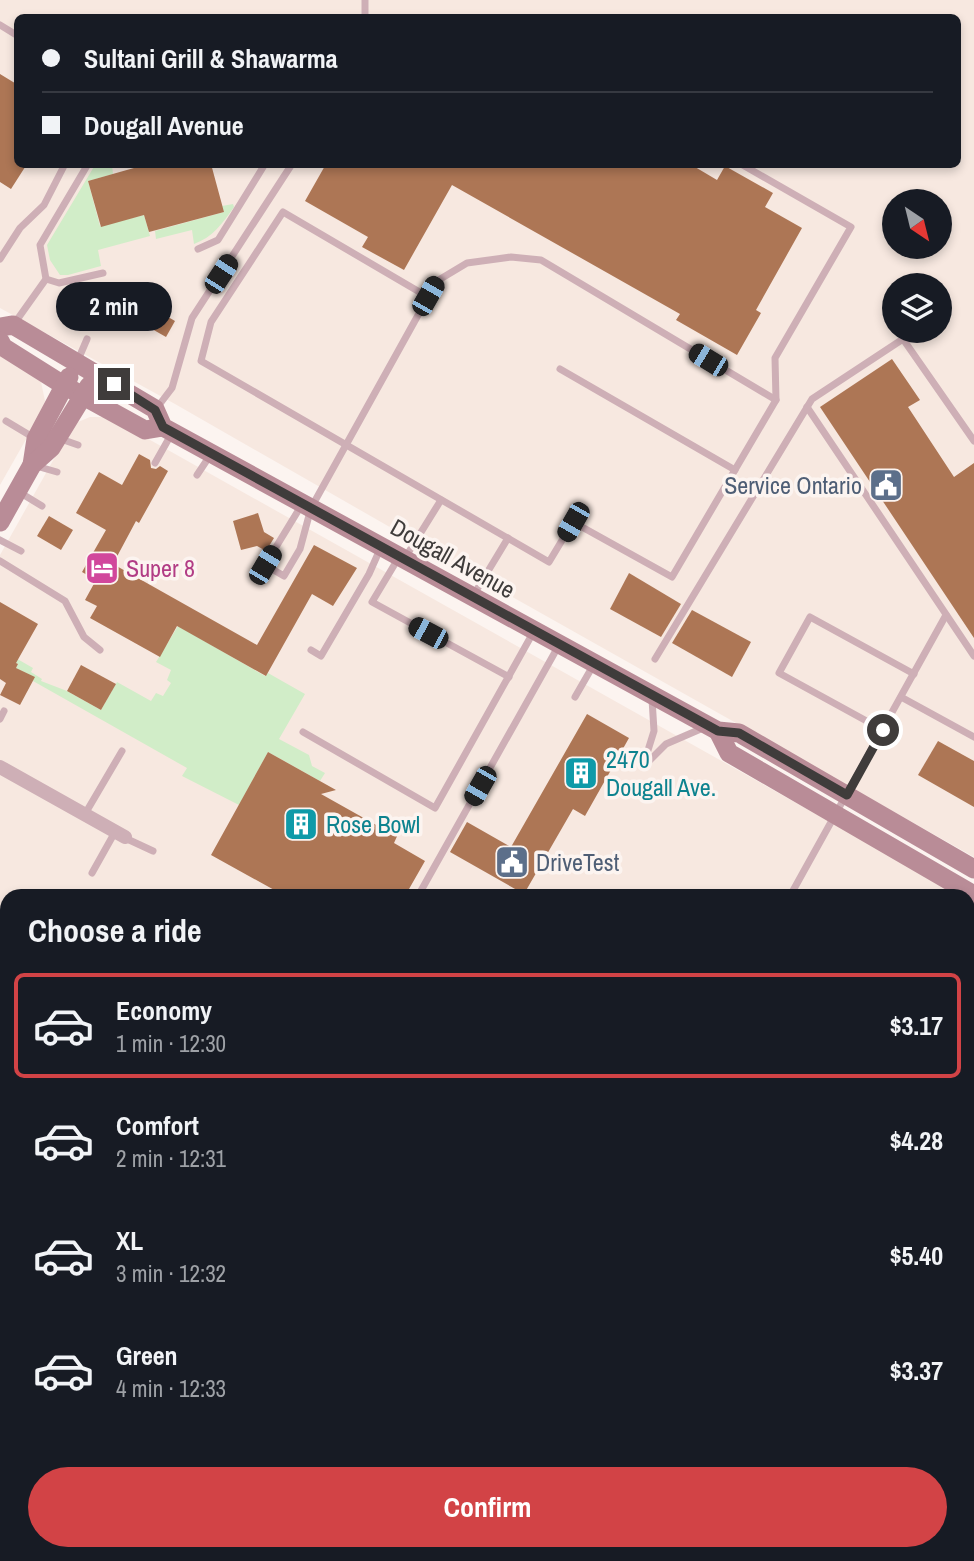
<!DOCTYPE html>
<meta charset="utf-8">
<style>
:root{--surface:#171b24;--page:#242831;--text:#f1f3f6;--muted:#9ea1a6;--line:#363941;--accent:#d24346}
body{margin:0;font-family:"Archivo Narrow",sans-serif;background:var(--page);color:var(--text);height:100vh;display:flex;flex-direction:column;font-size:26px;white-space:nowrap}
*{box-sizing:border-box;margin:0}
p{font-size:23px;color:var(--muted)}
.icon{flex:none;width:38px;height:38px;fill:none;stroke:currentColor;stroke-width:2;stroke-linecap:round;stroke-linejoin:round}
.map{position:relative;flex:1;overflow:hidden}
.drawer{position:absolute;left:0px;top:889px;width:975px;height:672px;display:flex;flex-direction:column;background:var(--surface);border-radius:21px 21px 0 0;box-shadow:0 4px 10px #0003}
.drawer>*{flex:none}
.banner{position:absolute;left:14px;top:14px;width:947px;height:154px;border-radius:10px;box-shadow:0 4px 10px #0003;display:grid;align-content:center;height:154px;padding:0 28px;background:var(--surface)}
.needle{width:46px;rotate:145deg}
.controls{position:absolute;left:882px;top:189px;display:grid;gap:14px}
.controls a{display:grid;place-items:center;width:70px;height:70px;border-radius:50%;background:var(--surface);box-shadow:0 4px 10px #0003;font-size:35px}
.end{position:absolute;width:32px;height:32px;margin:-16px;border:9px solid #3f3c3b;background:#fff;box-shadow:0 0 0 4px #fff}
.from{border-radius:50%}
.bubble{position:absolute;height:49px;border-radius:24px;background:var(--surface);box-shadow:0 4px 10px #0003;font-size:23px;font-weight:800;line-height:49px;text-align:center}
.car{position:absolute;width:21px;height:42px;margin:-21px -10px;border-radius:9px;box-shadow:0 0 5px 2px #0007;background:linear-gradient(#222 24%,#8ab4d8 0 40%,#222 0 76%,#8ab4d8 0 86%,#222 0)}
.banner b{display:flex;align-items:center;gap:24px;height:66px;font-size:26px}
.banner b+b{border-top:2px solid var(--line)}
.banner i{width:18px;height:18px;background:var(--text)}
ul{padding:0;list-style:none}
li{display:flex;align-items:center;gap:21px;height:105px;margin:0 14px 10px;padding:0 14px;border:4px solid transparent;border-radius:10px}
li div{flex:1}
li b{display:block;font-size:26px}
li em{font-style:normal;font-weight:800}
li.on{border-color:var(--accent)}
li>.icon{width:63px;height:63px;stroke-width:1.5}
h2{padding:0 28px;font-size:32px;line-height:84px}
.action{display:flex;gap:14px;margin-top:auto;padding:14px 28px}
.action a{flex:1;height:80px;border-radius:42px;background:var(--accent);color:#fff;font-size:28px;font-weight:800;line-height:80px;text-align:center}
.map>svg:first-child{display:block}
.built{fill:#f7e8e0;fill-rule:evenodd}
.education{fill:#fce8d9}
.green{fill:#d1edc8}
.building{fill:#ad7655}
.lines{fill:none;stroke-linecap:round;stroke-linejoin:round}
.lane{stroke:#ceafb6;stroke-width:7}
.street{stroke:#ceafb6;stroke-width:14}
.secondary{stroke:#b98c97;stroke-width:19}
.primary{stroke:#a97381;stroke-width:21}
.rail{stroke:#a39e9b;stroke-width:4.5;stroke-dasharray:3.5 7;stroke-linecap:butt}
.route{stroke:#3f3c3b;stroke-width:9}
.labels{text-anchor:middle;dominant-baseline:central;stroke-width:7;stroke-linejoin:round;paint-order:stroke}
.service-label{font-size:24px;fill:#4e5e75;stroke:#fcf4f0;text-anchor:end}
.street-label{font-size:24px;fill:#3f3c3b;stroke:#fcf4f0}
.hotel-label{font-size:24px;fill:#b23c85;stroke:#fcf4f0;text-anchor:start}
.culture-label{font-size:24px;fill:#0d838f;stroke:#fcf4f0;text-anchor:start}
</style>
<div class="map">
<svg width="974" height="1561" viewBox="0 0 974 1561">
<rect width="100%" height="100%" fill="#fcf4f0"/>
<g class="built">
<path d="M 0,0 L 974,0 L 974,857 L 491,585 L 175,404 L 0,308 ZM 18,18 L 957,18 L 957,164 L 18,164 ZM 894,201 L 940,201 L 940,247 L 894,247 ZM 894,285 L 940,285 L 940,331 L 894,331 Z"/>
<path d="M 0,354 L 41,382 L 45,401 L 41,413 L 0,485 Z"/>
<path d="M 90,417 L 107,417 L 120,423 L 962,896 L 7,896 L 7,970 L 0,966 L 0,555 L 69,432 L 78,422 Z"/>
<path d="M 968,899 L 974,903 L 974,1167 L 968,1173 Z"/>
<path d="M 0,1018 L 7,1022 L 7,1236 L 0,1232 Z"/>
<path d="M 974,1301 L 974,1460 L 968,1454 L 968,1306 Z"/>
<path d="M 7,1462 L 7,1554 L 139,1554 L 135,1561 L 0,1561 L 0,1473 Z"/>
</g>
<path class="education" d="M 139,1554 L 536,1554 L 528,1561 L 135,1561 Z"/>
<g class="green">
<path d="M 95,165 L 112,165 L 113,174 L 88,181 L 100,226 L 144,215 L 150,236 L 98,250 L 101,266 L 68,275 L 60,275 L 50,260 L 47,245 Z"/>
<path d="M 233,204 L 234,207 C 222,224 213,237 194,244 L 192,230 L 156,239 L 155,231 L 224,212 L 222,206 Z"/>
<path d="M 178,626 L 265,676 L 268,673 L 305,694 L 279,739 L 309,755 L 312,766 L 325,773 L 320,781 L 268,752 L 239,805 L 182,776 L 187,768 L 33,681 L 34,677 L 16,668 L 18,664 L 0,655 L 0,649 L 33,668 L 31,672 L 42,679 L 41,681 L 67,691 L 101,710 L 117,682 L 151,701 L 156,693 L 163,696 L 171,683 L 167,680 L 171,670 L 156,662 Z"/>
<path d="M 0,1232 L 7,1236 L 7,1462 L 5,1465 L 0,1463 Z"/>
</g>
<g class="building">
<path d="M 0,74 L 18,85 L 18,164 L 27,164 L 11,189 L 0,182 Z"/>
<path d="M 148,164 L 211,164 L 224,212 L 149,232 L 144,215 L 101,227 L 88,181 Z"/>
<path d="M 326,164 L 690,164 L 717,180 L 725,166 L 773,193 L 765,207 L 802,228 L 756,310 L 761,313 L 737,355 L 676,320 L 680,314 L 452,185 L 404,270 L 362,247 L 368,237 L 305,201 Z"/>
<path d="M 134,297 L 175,321 L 166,337 L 138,321 L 102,325 L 102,318 L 80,320 L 78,304 Z"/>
<path d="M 892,359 L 920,400 L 908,407 L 954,477 L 974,463 L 974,638 L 820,407 Z"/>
<path d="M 139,454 L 150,460 L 151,468 L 156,469 L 160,466 L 168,471 L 139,523 L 136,521 L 113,564 L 257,645 L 314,545 L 357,568 L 333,606 L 312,594 L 266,676 L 177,626 L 160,657 L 90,618 L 97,606 L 85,600 L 96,580 L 82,572 L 106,530 L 76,513 L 99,472 L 122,485 Z"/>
<path d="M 258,513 L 264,532 L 274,538 L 266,551 L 257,546 L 241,550 L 233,521 Z"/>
<path d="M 49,516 L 73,530 L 61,550 L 37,536 Z"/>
<path d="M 629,573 L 681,604 L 661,637 L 610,609 Z"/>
<path d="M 0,602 L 38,624 L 16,663 L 18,664 L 16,668 L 35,677 L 20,705 L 0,695 L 6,683 L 0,679 Z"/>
<path d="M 692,610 L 751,642 L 732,677 L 672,643 Z"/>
<path d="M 81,665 L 116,684 L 101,710 L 67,691 Z"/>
<path d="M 587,714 L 629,738 L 585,816 L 573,809 L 524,894 L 450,852 L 467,822 L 511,847 Z"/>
<path d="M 938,741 L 974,761 L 974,807 L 918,775 Z"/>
<path d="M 268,752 L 336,790 L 321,794 L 378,826 L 380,822 L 399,832 L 394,843 L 425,861 L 405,896 L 285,896 L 211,855 Z"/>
</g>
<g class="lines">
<g class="lane">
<path d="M 365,0 L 365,18"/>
<path d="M 0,25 L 18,36"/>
<path d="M 198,249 L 218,240 L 265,164"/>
<path d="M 0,259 L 20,228 L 44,205 L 65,164"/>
<path d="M 46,279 L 59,283 L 103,273"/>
<path d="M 428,297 L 283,212 L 211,322 L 201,361 L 549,562 L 573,522 L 672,577 L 776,400 L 775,358 L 851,227 L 741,164"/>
<path d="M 14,324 L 46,279 L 40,245 L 88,164"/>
<path d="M 78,360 L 87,339"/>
<path d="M 560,369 L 735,470"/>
<path d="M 807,407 L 974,656"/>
<path d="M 156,409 L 172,388 L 192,318 L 292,164"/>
<path d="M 6,421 L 36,439"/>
<path d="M 58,438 L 78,445"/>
<path d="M 155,463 L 172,433"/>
<path d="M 36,466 L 57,472"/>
<path d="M 197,475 L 211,454"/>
<path d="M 19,492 L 42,506"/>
<path d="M 301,506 L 265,565 L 284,576 L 300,549 L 311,508 L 437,281 L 467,263 L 511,257 L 541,260 L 776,400"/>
<path d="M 0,540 L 21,551"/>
<path d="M 399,557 L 372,602 L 509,677"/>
<path d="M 405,558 L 441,500"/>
<path d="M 0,561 L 65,601 L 84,637 L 100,650"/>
<path d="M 473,596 L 508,538"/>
<path d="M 311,650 L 321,656 L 369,574 L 381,547"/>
<path d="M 655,659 L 812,399 L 903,339 L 974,441"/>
<path d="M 575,697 L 594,664"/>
<path d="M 901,697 L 974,737"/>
<path d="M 0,719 L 4,711"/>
<path d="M 883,730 L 779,673 L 810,617 L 914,674"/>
<path d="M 303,732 L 435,808 L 534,631"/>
<path d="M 644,763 L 654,731 L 652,699"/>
<path d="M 643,767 L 666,744 L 703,728"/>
<path d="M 85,814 L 122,751"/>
<path d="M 125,838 L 153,851"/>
<path d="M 92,873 L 115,832"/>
<path d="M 418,896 L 559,645"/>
<path d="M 790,896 L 946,615"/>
<path d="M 968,998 L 974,987"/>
<path d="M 968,1070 L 974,1073"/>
<path d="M 146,1561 L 150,1554"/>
</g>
<g class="street">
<path d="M 0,767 L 125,837"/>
<path d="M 0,1219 L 7,1223"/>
</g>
<g class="secondary">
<path d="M 0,327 L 13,325 L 155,409 L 163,427 L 718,731 L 739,733 L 974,869"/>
<path d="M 0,341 L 3,347 L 65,386 L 145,430 L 163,427"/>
<path d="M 32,465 L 36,439 L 69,377"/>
<path d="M 0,522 L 32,465 L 51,448 L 89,386"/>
<path d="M 718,731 L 729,753 L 974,895"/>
</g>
<g class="primary">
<path d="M 0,976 L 7,980"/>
<path d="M 0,1008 L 7,1012"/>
<path d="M 968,1524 L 974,1527"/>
<path d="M 968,1550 L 974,1553"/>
</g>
<g class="rail">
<path d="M 968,1233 L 974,1228"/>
<path d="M 968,1494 L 974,1491"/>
<path d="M 570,1561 L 578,1554"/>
<path d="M 584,1561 L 592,1554"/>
<path d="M 829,1561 L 842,1554"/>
</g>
</g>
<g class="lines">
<path class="route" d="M 114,384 L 155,410 L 163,427 L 709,726 L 718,731 L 739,733 L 847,795 L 883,730"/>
</g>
<defs>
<g id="civic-square" transform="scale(1.75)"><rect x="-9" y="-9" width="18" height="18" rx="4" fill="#5c6f8a" stroke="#fcf4f0"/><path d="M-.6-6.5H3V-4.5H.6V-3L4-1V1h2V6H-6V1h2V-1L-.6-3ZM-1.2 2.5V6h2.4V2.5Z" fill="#fff"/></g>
<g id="hotel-square" transform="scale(1.75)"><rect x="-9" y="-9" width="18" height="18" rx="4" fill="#d1479c" stroke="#fcf4f0"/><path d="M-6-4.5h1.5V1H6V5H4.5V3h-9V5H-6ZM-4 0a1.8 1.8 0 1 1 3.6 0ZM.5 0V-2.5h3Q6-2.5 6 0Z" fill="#fff"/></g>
<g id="building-square" transform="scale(1.75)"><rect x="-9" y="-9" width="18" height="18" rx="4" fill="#0f9aa8" stroke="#fcf4f0"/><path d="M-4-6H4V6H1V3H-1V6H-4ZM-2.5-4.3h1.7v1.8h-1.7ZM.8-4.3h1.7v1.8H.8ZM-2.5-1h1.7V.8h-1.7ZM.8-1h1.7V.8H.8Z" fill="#fff"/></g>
</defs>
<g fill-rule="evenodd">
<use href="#civic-square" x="886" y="485"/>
<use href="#hotel-square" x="102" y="568"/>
<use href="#building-square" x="581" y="773"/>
<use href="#building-square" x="301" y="824"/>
<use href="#civic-square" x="512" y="862"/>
</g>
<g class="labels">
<g class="service-label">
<text x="862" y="485">Service Ontario</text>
<text x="536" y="862" text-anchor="start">DriveTest</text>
</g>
<g class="street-label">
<text transform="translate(453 558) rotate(29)">Dougall Avenue</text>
</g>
<g class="hotel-label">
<text x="126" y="568">Super 8</text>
</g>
<g class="culture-label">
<text x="606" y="759">2470<tspan x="606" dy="28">Dougall Ave.</tspan></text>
<text x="326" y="824">Rose Bowl</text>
</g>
</g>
</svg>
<div class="controls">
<a><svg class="needle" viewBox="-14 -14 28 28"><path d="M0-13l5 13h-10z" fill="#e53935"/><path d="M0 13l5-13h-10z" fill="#9ea1a6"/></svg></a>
<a><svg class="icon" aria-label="layers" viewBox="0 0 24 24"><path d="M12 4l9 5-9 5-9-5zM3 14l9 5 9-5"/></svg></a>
</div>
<i class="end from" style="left:883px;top:730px"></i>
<i class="end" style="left:114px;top:384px"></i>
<div class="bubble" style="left:56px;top:282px;width:116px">2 min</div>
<i class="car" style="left:221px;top:274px;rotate:33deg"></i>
<i class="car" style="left:428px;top:296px;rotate:30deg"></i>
<i class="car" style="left:708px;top:360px;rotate:301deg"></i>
<i class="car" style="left:573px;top:522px;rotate:210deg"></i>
<i class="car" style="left:265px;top:565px;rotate:31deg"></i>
<i class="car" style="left:428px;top:633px;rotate:298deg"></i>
<i class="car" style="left:480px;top:786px;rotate:210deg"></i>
<div class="banner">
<b><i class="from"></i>Sultani Grill &amp; Shawarma</b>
<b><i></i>Dougall Avenue</b>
</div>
<section class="drawer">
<h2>Choose a ride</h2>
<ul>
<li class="on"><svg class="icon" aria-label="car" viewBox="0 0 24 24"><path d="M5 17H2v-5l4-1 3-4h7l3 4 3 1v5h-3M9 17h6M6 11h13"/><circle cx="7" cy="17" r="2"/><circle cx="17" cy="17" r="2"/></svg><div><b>Economy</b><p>1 min · 12:30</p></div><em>$3.17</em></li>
<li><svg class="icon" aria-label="car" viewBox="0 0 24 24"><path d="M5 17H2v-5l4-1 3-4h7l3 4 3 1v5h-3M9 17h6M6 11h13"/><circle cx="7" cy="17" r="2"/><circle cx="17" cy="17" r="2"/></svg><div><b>Comfort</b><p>2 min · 12:31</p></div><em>$4.28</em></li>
<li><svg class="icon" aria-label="car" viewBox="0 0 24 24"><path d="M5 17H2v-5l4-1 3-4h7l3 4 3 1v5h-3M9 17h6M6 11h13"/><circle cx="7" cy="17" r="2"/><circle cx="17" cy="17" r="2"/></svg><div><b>XL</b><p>3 min · 12:32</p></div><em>$5.40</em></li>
<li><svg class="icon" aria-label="car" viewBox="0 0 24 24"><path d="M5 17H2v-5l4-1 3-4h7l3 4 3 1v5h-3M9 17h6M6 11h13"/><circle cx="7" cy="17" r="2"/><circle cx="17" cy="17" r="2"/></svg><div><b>Green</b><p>4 min · 12:33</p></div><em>$3.37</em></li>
</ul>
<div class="action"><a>Confirm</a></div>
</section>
</div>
